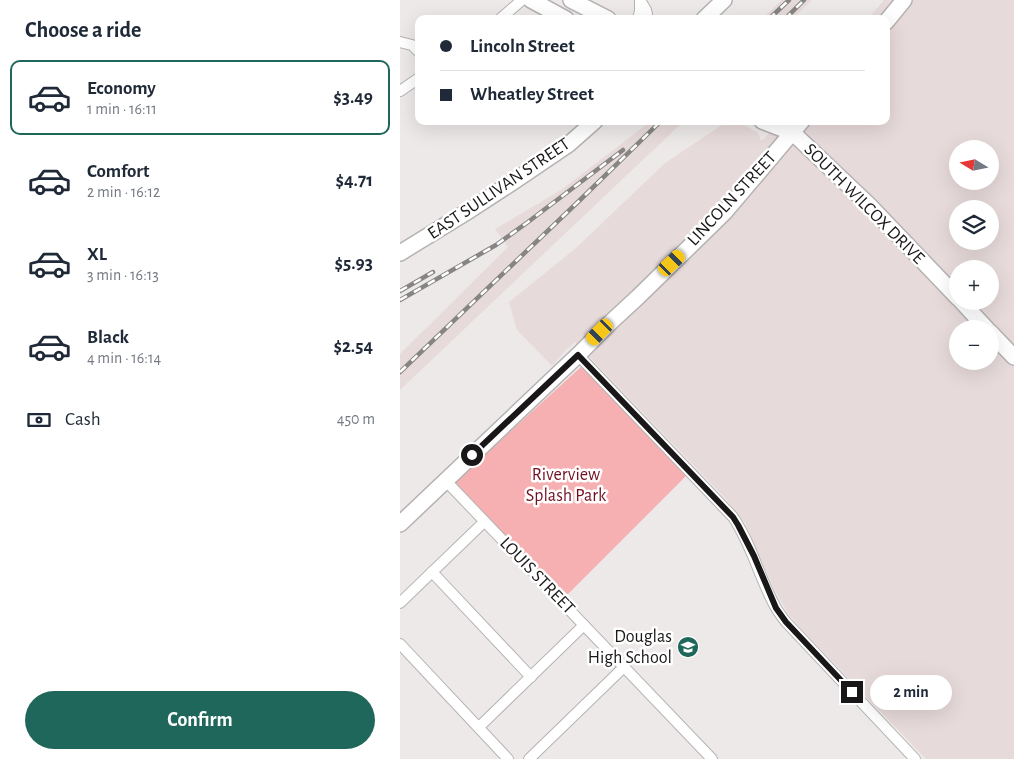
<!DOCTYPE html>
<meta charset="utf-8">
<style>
:root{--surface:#fff;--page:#f2f2f3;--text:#1f2937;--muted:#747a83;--line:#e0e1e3;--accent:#20675b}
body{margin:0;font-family:"Alegreya Sans",sans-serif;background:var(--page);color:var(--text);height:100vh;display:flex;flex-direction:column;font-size:19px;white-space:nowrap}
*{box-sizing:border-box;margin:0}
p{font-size:16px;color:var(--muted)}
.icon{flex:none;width:28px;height:28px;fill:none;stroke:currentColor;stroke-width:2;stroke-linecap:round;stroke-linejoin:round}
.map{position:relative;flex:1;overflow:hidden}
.sheet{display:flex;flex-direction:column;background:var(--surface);width:400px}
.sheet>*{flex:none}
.guide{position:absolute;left:15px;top:15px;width:475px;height:110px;border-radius:10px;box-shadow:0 5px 20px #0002;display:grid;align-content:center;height:110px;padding:0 25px;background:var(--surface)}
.needle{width:32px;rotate:280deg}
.controls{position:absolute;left:549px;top:140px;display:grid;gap:10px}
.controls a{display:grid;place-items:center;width:50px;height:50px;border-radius:50%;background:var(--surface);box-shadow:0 5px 20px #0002;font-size:25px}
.end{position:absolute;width:22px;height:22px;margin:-11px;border:6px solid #191717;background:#fff;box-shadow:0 0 0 2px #fff}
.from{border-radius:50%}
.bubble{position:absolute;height:35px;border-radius:18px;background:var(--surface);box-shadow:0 5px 20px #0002;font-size:16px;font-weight:700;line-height:35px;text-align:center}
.car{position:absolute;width:15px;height:30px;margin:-15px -8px;border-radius:6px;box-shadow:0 0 4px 1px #0007;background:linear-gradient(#f5c518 24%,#345 0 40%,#f5c518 0 76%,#345 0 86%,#f5c518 0)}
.guide b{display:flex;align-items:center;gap:18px;height:48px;font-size:19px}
.guide b+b{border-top:1px solid var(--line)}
.guide i{width:12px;height:12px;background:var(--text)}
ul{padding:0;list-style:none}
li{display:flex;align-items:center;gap:15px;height:75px;margin:0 10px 8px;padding:0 15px;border:2px solid transparent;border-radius:10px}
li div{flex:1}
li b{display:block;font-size:19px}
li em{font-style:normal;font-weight:700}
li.on{border-color:var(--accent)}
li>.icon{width:45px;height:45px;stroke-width:1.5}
h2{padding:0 25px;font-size:22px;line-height:60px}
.pay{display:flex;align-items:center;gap:12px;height:55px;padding:0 25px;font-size:19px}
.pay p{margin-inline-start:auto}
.button{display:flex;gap:10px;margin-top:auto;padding:10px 25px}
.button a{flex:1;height:58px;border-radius:30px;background:var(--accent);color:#fff;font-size:20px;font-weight:700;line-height:58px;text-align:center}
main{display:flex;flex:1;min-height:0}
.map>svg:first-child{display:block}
.built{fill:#e7dada;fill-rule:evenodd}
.green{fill:#f6b0b1}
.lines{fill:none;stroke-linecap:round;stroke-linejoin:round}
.street-casing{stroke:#b5b2b2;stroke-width:12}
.secondary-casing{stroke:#b5b2b2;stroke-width:18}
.street{stroke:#fff;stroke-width:10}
.secondary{stroke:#fff;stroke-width:15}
.rail-casing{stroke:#878584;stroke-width:4.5}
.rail{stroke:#fff;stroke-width:2.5;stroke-dasharray:8;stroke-linecap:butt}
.route{stroke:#191717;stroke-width:6}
.labels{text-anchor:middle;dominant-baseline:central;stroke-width:5;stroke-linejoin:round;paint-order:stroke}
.street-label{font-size:18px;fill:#191717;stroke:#fff}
.park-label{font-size:18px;fill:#701122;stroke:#fff}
.poi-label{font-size:18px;fill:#191717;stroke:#fff;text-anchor:end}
</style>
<main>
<section class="sheet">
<h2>Choose a ride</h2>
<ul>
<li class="on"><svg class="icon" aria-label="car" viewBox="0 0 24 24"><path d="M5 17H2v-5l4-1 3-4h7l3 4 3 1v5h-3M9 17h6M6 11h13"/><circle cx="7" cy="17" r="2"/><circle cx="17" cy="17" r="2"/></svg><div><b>Economy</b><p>1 min · 16:11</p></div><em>$3.49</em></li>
<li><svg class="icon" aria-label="car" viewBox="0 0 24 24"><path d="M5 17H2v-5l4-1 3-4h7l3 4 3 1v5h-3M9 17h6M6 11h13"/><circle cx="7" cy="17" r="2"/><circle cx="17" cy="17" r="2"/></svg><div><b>Comfort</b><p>2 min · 16:12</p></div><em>$4.71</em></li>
<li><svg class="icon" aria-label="car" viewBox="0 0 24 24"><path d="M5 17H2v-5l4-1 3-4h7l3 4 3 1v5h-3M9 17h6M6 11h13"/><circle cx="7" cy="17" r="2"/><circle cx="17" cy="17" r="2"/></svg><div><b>XL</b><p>3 min · 16:13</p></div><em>$5.93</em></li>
<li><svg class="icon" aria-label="car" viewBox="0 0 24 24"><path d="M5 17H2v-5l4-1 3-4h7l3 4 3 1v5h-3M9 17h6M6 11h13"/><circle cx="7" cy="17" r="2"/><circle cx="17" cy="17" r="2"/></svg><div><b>Black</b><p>4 min · 16:14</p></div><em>$2.54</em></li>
</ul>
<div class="pay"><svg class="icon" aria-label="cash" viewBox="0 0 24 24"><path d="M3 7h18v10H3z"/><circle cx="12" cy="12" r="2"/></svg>Cash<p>450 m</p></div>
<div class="button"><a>Confirm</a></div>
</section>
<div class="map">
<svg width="614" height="759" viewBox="0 0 614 759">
<rect width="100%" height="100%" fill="#ece9e8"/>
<g class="built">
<path d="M 382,0 L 412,0 L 392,19 L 362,19 Z"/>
<path d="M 484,0 L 614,0 L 614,759 L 526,759 L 403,631 L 388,613 L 375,591 L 345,523 L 325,498 L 175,342 L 165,351 L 152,366 L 117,330 L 109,302 L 176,248 L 265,163 L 328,121 L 338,121 L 358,133 L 361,140 L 364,139 L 379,121 L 486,121 L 486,19 L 468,19 ZM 558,149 L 590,149 L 590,181 L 558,181 ZM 558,209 L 590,209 L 590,241 L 558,241 ZM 558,269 L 590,269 L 590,301 L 558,301 ZM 558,329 L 590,329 L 590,361 L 558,361 Z"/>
<path d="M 251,121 L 284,121 L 0,390 L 0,354 L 108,247 L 95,229 L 161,190 Z"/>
</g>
<path class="green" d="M 182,366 L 287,475 L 163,599 L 55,482 Z"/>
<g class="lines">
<g class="street-casing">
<g id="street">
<path d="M 240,0 L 246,10 L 248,19"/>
<path d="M 100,19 L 122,0"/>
<path d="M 238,19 L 240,11 L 240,1"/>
<path d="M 0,42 L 12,45 L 19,52"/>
<path d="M 0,91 L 19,78"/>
<path d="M 178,355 L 333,517 C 352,545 359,577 375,606 C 378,612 382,617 386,622 L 515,759"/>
<path d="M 45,480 L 312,759"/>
<path d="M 32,572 L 131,677"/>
<path d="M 0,603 L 84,522"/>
<path d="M 0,644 L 108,759"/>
<path d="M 79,727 L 184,625"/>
<path d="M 129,759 L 224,667"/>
</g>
</g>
<g class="secondary-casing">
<g id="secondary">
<path d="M 131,0 L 166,19"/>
<path d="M 171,0 L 208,19"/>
<path d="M 304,19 L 324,0"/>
<path d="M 486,22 L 504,0"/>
<path d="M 362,121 L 393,133 L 469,205 L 558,298"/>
<path d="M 0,253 L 70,210 L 116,180 L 169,144 L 195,121"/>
<path d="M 561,301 L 587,329"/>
<path d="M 590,332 L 614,357"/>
<path d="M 0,524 L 178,355 L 212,321 L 238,297 L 325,212 L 402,121"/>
</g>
</g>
<use href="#street" class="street"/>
<use href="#secondary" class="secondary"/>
<g class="rail-casing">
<g id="rail">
<path d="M 369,19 L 389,0"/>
<path d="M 385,19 L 404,0"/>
<path d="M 0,291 L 33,272"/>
<path d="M 0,300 L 96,245 L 128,222 L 223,150"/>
<path d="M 0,372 L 180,200 L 261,121"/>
</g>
</g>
<use href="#rail" class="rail"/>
</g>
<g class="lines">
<path class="route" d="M 72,455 L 178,355 L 333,517 L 338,525 L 354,556 L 376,608 L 386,622 L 452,692"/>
</g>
<defs>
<g id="school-disc" transform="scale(1.125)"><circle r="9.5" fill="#20675b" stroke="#fff"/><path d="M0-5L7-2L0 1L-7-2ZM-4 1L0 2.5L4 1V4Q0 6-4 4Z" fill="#fff"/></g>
</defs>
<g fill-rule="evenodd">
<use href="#school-disc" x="288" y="647"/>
</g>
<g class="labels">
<g class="street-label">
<text transform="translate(99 189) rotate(-34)">EAST SULLIVAN STREET</text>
<text transform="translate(332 199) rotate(-47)">LINCOLN STREET</text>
<text transform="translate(464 204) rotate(45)">SOUTH WILCOX DRIVE</text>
<text transform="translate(137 576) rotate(46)">LOUIS STREET</text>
</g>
<g class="park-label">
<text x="166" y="475">Riverview<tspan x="166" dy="21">Splash Park</tspan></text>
</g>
<g class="poi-label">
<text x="272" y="637">Douglas<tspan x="272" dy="21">High School</tspan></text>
</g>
</g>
</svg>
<div class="controls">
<a><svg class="needle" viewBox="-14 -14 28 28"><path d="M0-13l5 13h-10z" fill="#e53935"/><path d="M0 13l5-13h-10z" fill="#747a83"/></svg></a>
<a><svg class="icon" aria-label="layers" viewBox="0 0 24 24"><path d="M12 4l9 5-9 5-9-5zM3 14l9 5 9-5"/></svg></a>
<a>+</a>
<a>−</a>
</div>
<i class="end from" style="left:72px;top:455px"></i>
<i class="end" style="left:452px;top:692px"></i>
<div class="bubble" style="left:470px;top:675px;width:82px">2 min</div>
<i class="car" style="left:272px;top:263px;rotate:46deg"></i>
<i class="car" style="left:200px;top:332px;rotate:225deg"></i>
<div class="guide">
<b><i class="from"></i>Lincoln Street</b>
<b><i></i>Wheatley Street</b>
</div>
</div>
</main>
